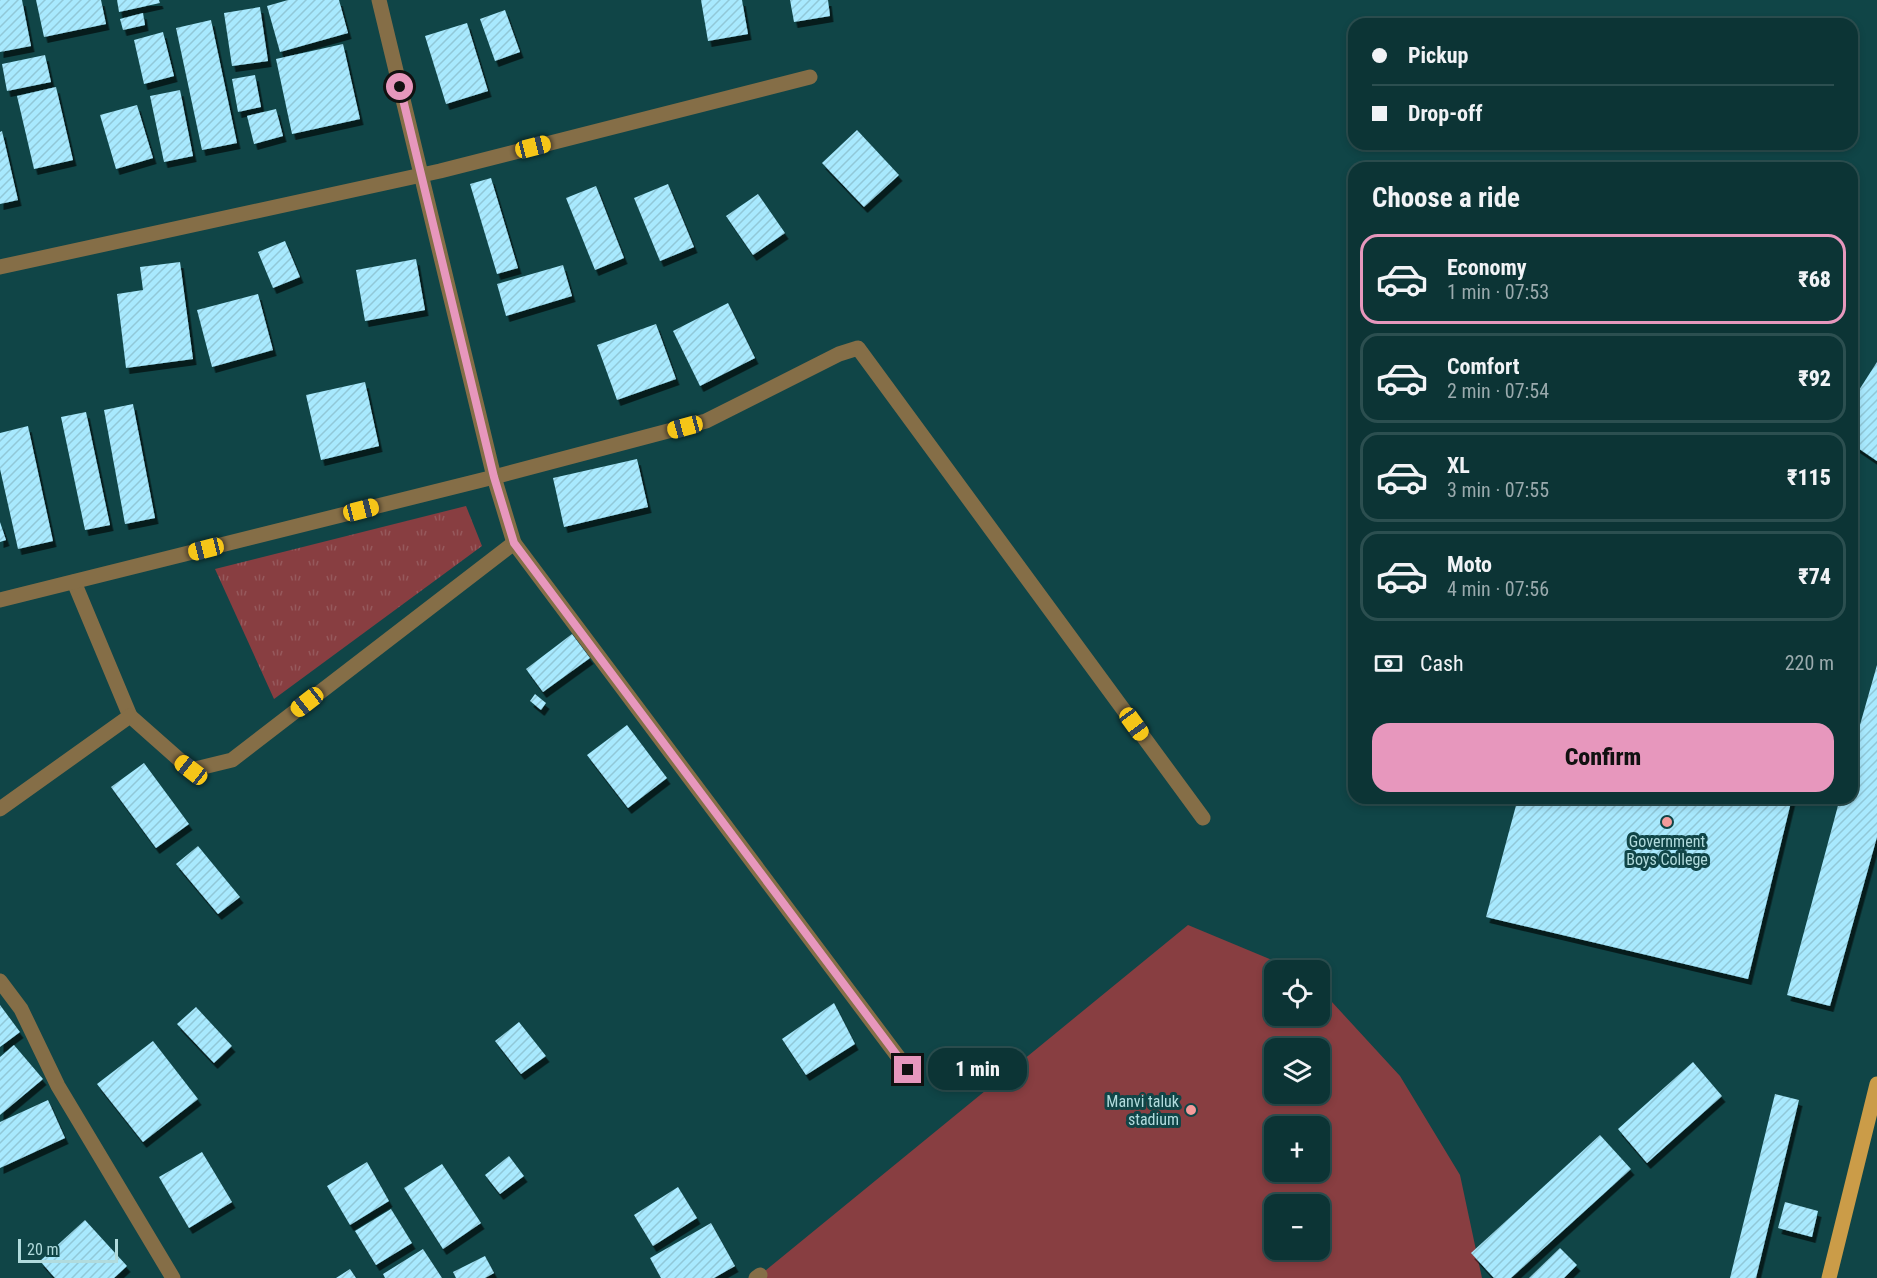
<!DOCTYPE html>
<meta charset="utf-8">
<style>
:root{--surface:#0c3435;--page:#1a3f41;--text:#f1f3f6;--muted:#9aaaad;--line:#2c4f50;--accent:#e797bd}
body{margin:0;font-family:"Roboto Condensed",sans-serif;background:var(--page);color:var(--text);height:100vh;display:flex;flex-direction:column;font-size:22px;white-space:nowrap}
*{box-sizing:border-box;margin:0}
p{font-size:20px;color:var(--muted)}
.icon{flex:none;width:33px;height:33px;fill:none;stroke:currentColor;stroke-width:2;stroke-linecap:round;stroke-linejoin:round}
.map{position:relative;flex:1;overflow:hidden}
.side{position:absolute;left:1348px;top:162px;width:510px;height:642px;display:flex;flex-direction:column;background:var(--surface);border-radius:18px;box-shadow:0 3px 9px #0003,0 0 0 2px var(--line)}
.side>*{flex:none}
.banner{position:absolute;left:1348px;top:18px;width:510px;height:132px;border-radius:18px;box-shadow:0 3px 9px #0003,0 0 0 2px var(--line);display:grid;align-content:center;height:132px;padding:0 24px;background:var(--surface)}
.fabs{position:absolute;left:1264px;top:960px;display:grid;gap:12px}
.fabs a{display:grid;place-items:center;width:66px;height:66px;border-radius:12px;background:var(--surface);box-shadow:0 3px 9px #0003,0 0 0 2px var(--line);font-size:30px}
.scale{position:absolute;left:18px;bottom:15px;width:100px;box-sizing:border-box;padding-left:6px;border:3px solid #b1dbdd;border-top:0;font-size:16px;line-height:21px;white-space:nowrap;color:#b1dbdd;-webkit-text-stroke:4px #104547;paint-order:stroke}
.end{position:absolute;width:27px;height:27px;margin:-14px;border:8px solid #e797bd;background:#111;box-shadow:0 0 0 3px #111}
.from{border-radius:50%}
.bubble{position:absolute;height:42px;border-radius:18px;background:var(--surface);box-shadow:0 3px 9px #0003,0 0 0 2px var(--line);font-size:20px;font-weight:800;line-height:42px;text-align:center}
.car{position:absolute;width:18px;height:36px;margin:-18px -9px;border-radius:8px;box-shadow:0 0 4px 2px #0007;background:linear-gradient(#f5c518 24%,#345 0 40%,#f5c518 0 76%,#345 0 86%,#f5c518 0)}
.banner b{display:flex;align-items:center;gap:21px;height:57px;font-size:22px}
.banner b+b{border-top:2px solid var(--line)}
.banner i{width:15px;height:15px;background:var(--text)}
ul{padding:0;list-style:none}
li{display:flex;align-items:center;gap:18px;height:90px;margin:0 12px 9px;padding:0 12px;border:3px solid var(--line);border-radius:18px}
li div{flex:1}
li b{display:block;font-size:22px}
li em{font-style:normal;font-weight:800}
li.active{border-color:var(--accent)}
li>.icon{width:54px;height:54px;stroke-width:1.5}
h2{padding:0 24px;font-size:27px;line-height:72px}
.pay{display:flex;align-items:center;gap:15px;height:66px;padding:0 24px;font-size:22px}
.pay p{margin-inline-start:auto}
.primary-button{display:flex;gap:12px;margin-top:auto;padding:12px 24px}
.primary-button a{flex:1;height:69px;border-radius:18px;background:var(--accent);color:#111;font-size:24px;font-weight:800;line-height:69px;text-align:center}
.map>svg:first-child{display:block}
.grass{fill:#883e41;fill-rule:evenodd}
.park{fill:url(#park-tufts)}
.building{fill:url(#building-hatch);filter:url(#shadow)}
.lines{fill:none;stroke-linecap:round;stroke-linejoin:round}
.minor{stroke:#856e47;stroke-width:15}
.major{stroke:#cb9c48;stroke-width:15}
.route{stroke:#e797bd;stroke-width:8}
.poi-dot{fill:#f59b9b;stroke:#104547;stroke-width:2}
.labels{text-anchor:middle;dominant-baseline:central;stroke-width:6;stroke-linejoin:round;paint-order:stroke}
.poi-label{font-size:16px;fill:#b1dbdd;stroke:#104547}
</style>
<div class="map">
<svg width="1877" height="1278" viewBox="0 0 1877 1278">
<defs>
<pattern id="park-tufts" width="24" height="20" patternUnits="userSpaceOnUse" patternTransform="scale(1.5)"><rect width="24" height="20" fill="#883e41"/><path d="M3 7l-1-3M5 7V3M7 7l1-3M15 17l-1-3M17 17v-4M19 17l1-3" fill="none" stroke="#96595c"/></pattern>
<pattern id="building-hatch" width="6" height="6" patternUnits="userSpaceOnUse" patternTransform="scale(1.5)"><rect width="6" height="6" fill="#a8e9fe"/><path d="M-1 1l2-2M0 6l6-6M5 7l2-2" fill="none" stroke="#91c8d8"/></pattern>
<filter id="shadow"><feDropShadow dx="3.5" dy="6" stdDeviation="0" flood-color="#0009"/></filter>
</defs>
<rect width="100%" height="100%" fill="#104547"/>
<path class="grass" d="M 1188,925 L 1296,970 L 1275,970 L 1275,1016 L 1320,1016 L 1320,989 L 1400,1076 L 1460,1175 L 1482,1278 L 762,1278 L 760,1275 ZM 1275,1048 L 1320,1048 L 1320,1094 L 1275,1094 ZM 1275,1126 L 1320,1126 L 1320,1172 L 1275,1172 ZM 1275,1204 L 1320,1204 L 1320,1250 L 1275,1250 Z"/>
<path class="park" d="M 466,506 L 482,546 L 274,699 L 215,569 Z"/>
<g class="building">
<path d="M 0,0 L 22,0 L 31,46 L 0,52 Z"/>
<path d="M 36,0 L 101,0 L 106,24 L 44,37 Z"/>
<path d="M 117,0 L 159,0 L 160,3 L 119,12 Z"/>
<path d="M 288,0 L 339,0 L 348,33 L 280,52 L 267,6 Z"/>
<path d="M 701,0 L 742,0 L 748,34 L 708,41 Z"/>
<path d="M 790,0 L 828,0 L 830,16 L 794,22 Z"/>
<path d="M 260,7 L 268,61 L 232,66 L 224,13 Z"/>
<path d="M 505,10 L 520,52 L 495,61 L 480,19 Z"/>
<path d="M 143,13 L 145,25 L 123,30 L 120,19 Z"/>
<path d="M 211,20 L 237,143 L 202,150 L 176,28 Z"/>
<path d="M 467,23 L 488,91 L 446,104 L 425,36 Z"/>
<path d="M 163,32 L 174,76 L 144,84 L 134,40 Z"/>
<path d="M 343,44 L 360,119 L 292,134 L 276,59 Z"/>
<path d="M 45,55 L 51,82 L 7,91 L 2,64 Z"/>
<path d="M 255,75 L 261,107 L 238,112 L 232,79 Z"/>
<path d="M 56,87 L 73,160 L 34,169 L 17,96 Z"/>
<path d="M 180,90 L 193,156 L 164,162 L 150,96 Z"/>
<path d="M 137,105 L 153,158 L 116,169 L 100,115 Z"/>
<path d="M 276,109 L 283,136 L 254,144 L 247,116 Z"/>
<path d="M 857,130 L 899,175 L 864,207 L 822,163 Z"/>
<path d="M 2,131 L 18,200 L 0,204 L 0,132 Z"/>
<path d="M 491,178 L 518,268 L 497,274 L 470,184 Z"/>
<path d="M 668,184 L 694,247 L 660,261 L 634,198 Z"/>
<path d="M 596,186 L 624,258 L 595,270 L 566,198 Z"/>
<path d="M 758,194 L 785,233 L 753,255 L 726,216 Z"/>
<path d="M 285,241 L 300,277 L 273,288 L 258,252 Z"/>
<path d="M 416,259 L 425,310 L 365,321 L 356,270 Z"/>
<path d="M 180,262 L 193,359 L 126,368 L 117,294 L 143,290 L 140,267 Z"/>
<path d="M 563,265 L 572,296 L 506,316 L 497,284 Z"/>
<path d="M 258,294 L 273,350 L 212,367 L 197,310 Z"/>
<path d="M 728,303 L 755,358 L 700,386 L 673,331 Z"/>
<path d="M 656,324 L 676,379 L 617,400 L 597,345 Z"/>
<path d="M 1877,362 L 1877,461 L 1852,444 L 1852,401 Z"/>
<path d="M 365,382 L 379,446 L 321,460 L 306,395 Z"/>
<path d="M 133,404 L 155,518 L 125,524 L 104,410 Z"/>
<path d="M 86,412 L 110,525 L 85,530 L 61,417 Z"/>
<path d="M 28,426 L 53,541 L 18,549 L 0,469 L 0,433 Z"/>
<path d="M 637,459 L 648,507 L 564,527 L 553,478 Z"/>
<path d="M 0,522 L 6,540 L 0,542 Z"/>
<path d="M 572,634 L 590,658 L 543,692 L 526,669 Z"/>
<path d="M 1877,665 L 1877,837 L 1830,1006 L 1787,995 L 1840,798 L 1852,798 L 1852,753 Z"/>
<path d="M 535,694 L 546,703 L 541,710 L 530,701 Z"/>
<path d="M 627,725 L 667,778 L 628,808 L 587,755 Z"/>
<path d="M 144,763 L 189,824 L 156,848 L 111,787 Z"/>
<path d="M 1518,798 L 1792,798 L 1748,979 L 1486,917 Z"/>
<path d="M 198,846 L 240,897 L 218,914 L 176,864 Z"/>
<path d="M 834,1003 L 855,1044 L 806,1075 L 782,1039 Z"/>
<path d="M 0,1005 L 20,1032 L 0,1047 Z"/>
<path d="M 196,1007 L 232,1046 L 214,1063 L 177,1024 Z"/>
<path d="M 519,1022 L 546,1056 L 521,1074 L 495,1041 Z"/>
<path d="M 153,1041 L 198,1099 L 143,1142 L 97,1084 Z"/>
<path d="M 14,1045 L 43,1079 L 0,1115 L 0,1057 Z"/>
<path d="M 1693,1062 L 1722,1096 L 1647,1163 L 1618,1129 Z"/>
<path d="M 1775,1094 L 1799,1100 L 1756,1278 L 1730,1278 Z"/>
<path d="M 48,1100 L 65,1138 L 0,1168 L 0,1122 Z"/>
<path d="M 1600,1135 L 1631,1169 L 1511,1278 L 1494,1278 L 1471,1253 Z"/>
<path d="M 202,1152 L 232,1202 L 189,1228 L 159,1177 Z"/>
<path d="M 509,1156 L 524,1176 L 500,1194 L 485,1175 Z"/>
<path d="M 367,1162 L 389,1201 L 350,1225 L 327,1186 Z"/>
<path d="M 442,1164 L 481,1223 L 443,1249 L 404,1188 Z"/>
<path d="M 678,1187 L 697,1218 L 653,1246 L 634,1215 Z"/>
<path d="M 1785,1202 L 1818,1211 L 1812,1237 L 1778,1228 Z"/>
<path d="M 391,1209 L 412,1243 L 376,1265 L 355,1231 Z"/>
<path d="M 85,1220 L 127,1266 L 114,1278 L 55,1278 L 40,1261 Z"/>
<path d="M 711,1223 L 735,1266 L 714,1278 L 661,1278 L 650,1258 Z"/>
<path d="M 1560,1248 L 1577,1265 L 1564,1278 L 1529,1278 Z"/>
<path d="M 423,1249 L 442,1278 L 385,1278 L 383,1274 Z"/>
<path d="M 485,1256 L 494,1273 L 485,1278 L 456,1278 L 453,1272 Z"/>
<path d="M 350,1269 L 356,1278 L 336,1278 Z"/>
</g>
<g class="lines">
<g class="minor">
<path d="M 379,0 L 494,477 L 514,543"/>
<path d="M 0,267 L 440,171 L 810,77"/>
<path d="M 74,582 L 130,716"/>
<path d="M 0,600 L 494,477 L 706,421 L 839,354 L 858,348 L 1203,818"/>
<path d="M 0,809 L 130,716 L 191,770 L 232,760 L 514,543 L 908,1070"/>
<path d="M 0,981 L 21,1009 L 58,1086 L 173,1278"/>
<path d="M 756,1278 L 760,1275"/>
</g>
<path class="major" d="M 1829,1278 L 1877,1084"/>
</g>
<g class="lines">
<path class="route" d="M 400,87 L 494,477 L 514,543 L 908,1070"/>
</g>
<g class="poi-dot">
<circle cx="1667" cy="822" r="6"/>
<circle cx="1191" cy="1110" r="6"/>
</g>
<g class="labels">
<g class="poi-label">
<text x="1667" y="841">Government<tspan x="1667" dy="18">Boys College</tspan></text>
<text x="1179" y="1101" text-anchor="end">Manvi taluk<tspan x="1179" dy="18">stadium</tspan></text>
</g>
</g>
</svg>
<div class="fabs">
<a><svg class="icon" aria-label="locate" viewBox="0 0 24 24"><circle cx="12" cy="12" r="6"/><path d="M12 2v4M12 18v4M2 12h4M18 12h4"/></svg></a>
<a><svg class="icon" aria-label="layers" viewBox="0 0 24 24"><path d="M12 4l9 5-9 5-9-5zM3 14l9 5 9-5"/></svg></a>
<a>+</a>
<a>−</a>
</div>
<div class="scale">20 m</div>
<i class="end from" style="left:400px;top:87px"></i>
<i class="end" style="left:908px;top:1070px"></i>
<div class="bubble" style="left:928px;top:1048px;width:99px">1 min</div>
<i class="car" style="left:533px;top:147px;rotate:76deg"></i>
<i class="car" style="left:685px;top:427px;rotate:255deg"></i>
<i class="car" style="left:361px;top:510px;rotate:76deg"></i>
<i class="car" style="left:206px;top:549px;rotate:256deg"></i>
<i class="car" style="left:307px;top:702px;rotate:232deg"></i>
<i class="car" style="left:1134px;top:724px;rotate:144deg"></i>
<i class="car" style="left:191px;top:770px;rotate:308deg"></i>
<div class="banner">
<b><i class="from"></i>Pickup</b>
<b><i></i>Drop-off</b>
</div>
<section class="side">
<h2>Choose a ride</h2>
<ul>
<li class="active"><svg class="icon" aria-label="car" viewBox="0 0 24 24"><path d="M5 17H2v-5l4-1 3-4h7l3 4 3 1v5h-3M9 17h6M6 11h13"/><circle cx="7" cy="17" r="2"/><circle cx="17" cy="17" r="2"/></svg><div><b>Economy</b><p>1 min · 07:53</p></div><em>₹68</em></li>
<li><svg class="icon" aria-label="car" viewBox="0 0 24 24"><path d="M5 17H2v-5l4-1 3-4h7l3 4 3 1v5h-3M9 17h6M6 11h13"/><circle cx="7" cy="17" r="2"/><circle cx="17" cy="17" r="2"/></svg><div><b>Comfort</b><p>2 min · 07:54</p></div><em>₹92</em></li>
<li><svg class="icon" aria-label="car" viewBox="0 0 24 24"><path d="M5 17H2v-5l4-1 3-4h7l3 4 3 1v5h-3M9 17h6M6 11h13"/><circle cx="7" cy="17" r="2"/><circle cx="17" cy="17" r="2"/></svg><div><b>XL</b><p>3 min · 07:55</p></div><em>₹115</em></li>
<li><svg class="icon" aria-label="car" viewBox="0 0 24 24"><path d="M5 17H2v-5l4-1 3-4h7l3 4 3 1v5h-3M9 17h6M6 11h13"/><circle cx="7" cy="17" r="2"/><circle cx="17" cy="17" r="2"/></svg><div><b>Moto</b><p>4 min · 07:56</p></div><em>₹74</em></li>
</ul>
<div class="pay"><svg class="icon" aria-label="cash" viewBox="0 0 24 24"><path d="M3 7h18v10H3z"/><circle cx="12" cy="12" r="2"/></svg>Cash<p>220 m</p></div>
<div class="primary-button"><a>Confirm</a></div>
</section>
</div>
